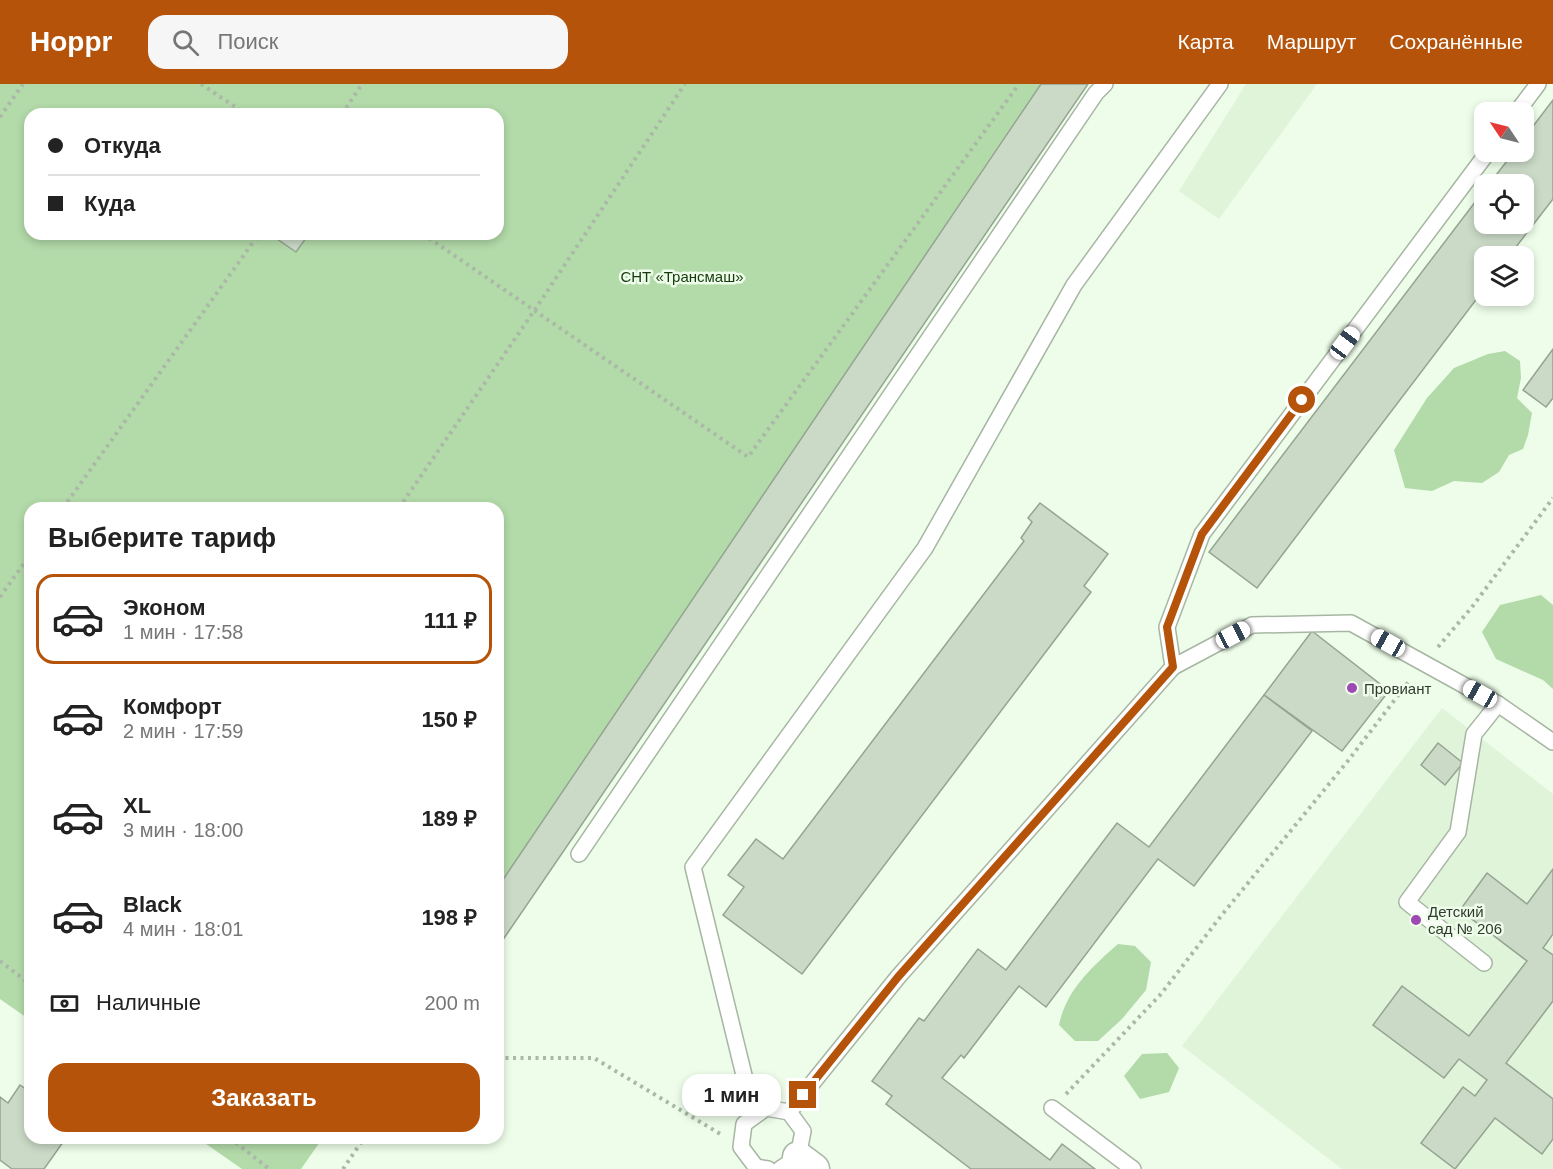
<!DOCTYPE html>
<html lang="ru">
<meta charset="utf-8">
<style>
:root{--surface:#fff;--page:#f6f6f6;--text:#222;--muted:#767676;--line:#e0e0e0;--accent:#b45309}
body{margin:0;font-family:Arial,sans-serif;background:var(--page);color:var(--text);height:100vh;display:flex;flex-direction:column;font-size:22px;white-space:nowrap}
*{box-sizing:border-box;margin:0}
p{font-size:20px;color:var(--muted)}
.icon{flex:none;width:33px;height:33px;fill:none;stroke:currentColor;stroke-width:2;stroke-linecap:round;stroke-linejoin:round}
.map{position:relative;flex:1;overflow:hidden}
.details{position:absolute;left:24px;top:418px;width:480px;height:642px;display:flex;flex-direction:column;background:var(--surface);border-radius:18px;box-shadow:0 3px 9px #0003}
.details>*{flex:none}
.hud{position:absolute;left:24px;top:24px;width:480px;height:132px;border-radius:18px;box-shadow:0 3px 9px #0003;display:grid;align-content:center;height:132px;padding:0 24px;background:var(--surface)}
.needle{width:39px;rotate:305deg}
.controls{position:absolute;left:1474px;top:18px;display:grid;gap:12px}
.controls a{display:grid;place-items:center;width:60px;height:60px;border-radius:12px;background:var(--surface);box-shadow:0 3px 9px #0003;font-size:30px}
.end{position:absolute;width:27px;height:27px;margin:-14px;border:8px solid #b45309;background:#fff;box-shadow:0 0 0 3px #fff}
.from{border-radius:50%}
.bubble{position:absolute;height:42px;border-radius:18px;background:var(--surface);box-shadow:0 3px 9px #0003;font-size:20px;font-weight:700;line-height:42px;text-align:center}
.car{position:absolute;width:18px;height:36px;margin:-18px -9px;border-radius:8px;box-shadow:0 0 4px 2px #0007;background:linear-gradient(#fff 24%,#345 0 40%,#fff 0 76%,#345 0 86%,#fff 0)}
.hud b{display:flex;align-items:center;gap:21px;height:57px;font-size:22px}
.hud b+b{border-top:2px solid var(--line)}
.hud i{width:15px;height:15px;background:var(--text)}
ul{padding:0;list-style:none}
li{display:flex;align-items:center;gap:18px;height:90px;margin:0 12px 9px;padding:0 12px;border:3px solid transparent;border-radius:18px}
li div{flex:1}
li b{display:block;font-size:22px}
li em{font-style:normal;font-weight:700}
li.selected{border-color:var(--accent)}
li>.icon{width:54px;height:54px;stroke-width:1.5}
h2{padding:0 24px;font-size:27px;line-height:72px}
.pay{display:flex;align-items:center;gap:15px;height:66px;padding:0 24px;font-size:22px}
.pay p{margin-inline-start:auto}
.primary-button{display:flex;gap:12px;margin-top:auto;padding:12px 24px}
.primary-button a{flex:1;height:69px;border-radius:18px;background:var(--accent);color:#fff;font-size:24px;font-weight:700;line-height:69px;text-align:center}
header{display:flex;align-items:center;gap:36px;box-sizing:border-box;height:84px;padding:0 30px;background:var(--accent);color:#fff}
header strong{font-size:28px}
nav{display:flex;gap:33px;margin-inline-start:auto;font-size:21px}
.search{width:420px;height:54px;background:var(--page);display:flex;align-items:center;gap:15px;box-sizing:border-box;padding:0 21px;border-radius:18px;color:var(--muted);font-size:22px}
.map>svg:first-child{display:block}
.built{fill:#dff4d9}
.green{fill:#b3daa9;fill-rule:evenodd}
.building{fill:#cbdac7;stroke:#95a492;stroke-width:1.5}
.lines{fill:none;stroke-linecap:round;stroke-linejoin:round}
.service-casing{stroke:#a7b6a3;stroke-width:18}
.minor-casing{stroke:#a7b6a3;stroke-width:33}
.path{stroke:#abb8a8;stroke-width:4;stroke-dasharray:3 4.5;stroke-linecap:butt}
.service{stroke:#fff;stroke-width:15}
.minor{stroke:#fff;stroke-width:30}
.route{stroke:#b45309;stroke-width:8}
.poi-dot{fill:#9f48b5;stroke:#edfde9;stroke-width:2}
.labels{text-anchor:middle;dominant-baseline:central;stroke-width:5;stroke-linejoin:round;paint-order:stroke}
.park-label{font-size:15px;fill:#17390c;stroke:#edfde9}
.poi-label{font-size:15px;fill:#333931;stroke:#edfde9;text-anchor:start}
</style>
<header>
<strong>Hoppr</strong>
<div class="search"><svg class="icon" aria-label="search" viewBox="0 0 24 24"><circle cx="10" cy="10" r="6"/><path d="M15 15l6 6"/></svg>Поиск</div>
<nav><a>Карта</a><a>Маршрут</a><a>Сохранённые</a></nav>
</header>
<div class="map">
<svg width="1553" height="1085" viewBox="0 0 1553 1085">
<rect width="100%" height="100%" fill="#edfde9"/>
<g class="built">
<path d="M 1246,0 L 1317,0 L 1219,135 L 1179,107 Z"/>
<path d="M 1442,624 L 1553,710 L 1553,1085 L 1342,1085 L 1182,962 Z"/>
</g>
<g class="green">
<path d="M 0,0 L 1041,0 L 498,803 L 498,424 L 30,424 L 30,936 L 0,915 ZM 30,30 L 498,30 L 498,150 L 30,150 Z"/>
<path d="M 1505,267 L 1520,277 L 1521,294 L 1517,314 L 1532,329 L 1528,351 L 1523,365 L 1509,371 L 1499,388 L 1482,399 L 1454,397 L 1432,407 L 1405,404 L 1394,366 L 1427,314 L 1454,284 L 1488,270 Z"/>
<path d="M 1541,511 L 1553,521 L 1553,605 L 1543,596 L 1496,575 L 1482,548 L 1500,521 Z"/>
<path d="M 1118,860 L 1135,862 L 1151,878 L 1146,906 L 1122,935 L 1098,957 L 1075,957 L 1059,941 C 1066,906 1092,883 1118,860 Z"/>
<path d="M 1167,969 L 1179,984 L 1169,1008 L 1140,1015 L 1124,992 L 1142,970 Z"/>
<path d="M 199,1055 L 322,1055 L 301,1085 L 242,1085 Z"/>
</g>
<g class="building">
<path d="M 1041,0 L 1088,0 L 498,863 L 498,803 Z"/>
<path d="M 1553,16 L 1553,115 L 1509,172 L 1485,172 L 1485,204 L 1257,504 L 1209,468 L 1485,105 L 1485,140 L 1524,140 L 1524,100 L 1489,100 L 1514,68 L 1524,68 L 1524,54 Z"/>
<path d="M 270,150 L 309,150 L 296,168 Z"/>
<path d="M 1553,265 L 1553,314 L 1546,323 L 1523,306 Z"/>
<path d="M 1040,419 L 1108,470 L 1084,502 L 1091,508 L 802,890 L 723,831 L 744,803 L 728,791 L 756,755 L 783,775 L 1024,457 L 1021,454 L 1032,438 L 1028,434 Z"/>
<path d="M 1312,547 L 1389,607 L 1342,667 L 1264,611 Z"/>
<path d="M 1264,611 L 1312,647 L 1194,802 L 1158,775 L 1046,923 L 1019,902 L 964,974 L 961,971 L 942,994 L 1050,1076 L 1062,1060 L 1095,1085 L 971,1085 L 886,1020 L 892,1012 L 872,997 L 919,934 L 924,937 L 978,865 L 1006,886 L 1117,739 L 1149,763 Z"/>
<path d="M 1438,659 L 1463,679 L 1445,701 L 1421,681 Z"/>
<path d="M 1553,785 L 1553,850 L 1543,864 L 1553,871 L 1553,917 L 1506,979 L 1553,1015 L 1553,1055 L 1542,1070 L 1495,1034 L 1455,1085 L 1421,1059 L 1463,1003 L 1475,1012 L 1487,996 L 1459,975 L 1444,994 L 1373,941 L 1402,902 L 1469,952 L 1527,877 L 1460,826 L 1487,789 L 1527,820 Z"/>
<path d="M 20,1001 L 30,1008 L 30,1054 L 66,1054 L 44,1085 L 12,1085 L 0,1076 L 0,1013 L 8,1019 Z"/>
</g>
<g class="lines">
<g class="service-casing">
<g id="service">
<path d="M 1517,28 L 1538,0"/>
<path d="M 1173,583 L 1167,543 L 1202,450 L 1488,68"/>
<path d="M 579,770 L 1096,9 L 1105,0"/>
<path d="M 1484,879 L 1407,818 L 1458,748 L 1474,650 L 1498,620"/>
<path d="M 1052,1024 L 1133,1085"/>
<path d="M 789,1028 L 898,893 L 1173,583 L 1252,541 L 1351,539 L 1498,620 L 1553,658"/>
<path d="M 754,1032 L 693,783 L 925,464 L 1074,201 L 1220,0"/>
<path d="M 768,1085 L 756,1083 L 741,1063 L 744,1040 L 766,1024 L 789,1028 L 803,1047 L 798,1073 L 780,1085"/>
</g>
</g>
<g class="minor-casing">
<path id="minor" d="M 798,1073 L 814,1085"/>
</g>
<g class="path">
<path d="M 201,0 L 246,30"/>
<path d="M 342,30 L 362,0"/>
<path d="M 0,33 L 23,0"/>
<path d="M 423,150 L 748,373 L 1019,0"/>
<path d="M 63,424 L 259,150"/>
<path d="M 399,424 L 534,227 L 685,0"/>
<path d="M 0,513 L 30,471"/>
<path d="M 1438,563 L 1472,523 L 1553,414"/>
<path d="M 0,877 L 30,900"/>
<path d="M 498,974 L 594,974 L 722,1051"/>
<path d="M 1066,1010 L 1161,910 L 1221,832 L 1347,678 L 1410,596"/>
<path d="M 230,1054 L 269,1085"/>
<path d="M 343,1085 L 364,1054"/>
</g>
<use href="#service" class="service"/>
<use href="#minor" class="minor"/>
</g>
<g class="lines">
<path class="route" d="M 803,1011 L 898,893 L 1173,583 L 1167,543 L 1202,450 L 1302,316"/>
</g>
<g class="poi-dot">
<circle cx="1352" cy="604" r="6"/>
<circle cx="1416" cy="836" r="6"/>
</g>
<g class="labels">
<g class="park-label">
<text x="682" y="192">СНТ «Трансмаш»</text>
</g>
<g class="poi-label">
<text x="1364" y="604">Провиант</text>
<text x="1428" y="827">Детский<tspan x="1428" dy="17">сад № 206</tspan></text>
</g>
</g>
</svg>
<div class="controls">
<a><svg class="needle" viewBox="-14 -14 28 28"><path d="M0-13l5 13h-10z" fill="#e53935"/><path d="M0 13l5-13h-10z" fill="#767676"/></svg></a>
<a><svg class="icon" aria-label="locate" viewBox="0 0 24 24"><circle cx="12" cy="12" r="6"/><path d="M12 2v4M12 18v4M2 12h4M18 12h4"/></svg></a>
<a><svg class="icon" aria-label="layers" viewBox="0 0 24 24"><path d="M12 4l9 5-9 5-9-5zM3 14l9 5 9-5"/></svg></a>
</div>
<i class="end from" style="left:1302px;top:316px"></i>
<i class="end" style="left:803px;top:1011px"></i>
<div class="bubble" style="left:682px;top:990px;width:99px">1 мин</div>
<i class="car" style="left:1345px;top:259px;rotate:37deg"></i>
<i class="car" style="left:1233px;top:551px;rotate:62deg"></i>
<i class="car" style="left:1388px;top:559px;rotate:299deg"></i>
<i class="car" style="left:1480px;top:610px;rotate:299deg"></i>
<div class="hud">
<b><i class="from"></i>Откуда</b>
<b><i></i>Куда</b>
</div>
<section class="details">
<h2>Выберите тариф</h2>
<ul>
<li class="selected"><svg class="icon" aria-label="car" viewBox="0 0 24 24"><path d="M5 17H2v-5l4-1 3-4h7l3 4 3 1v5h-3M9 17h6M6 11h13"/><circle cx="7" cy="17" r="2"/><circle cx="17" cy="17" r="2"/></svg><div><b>Эконом</b><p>1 мин · 17:58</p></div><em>111 ₽</em></li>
<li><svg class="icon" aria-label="car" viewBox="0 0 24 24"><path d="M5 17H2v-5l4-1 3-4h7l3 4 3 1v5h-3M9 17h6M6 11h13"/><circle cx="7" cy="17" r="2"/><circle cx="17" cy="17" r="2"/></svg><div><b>Комфорт</b><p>2 мин · 17:59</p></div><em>150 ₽</em></li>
<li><svg class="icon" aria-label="car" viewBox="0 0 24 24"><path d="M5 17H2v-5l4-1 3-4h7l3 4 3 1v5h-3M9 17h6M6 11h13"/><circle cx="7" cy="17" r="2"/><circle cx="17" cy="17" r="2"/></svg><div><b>XL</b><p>3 мин · 18:00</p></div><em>189 ₽</em></li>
<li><svg class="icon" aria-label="car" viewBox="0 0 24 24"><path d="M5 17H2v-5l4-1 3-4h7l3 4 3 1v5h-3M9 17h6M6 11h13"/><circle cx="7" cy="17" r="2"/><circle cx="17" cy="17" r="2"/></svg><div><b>Black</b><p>4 мин · 18:01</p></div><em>198 ₽</em></li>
</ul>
<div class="pay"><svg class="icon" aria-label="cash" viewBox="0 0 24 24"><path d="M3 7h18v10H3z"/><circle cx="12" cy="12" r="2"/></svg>Наличные<p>200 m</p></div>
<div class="primary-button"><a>Заказать</a></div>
</section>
</div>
